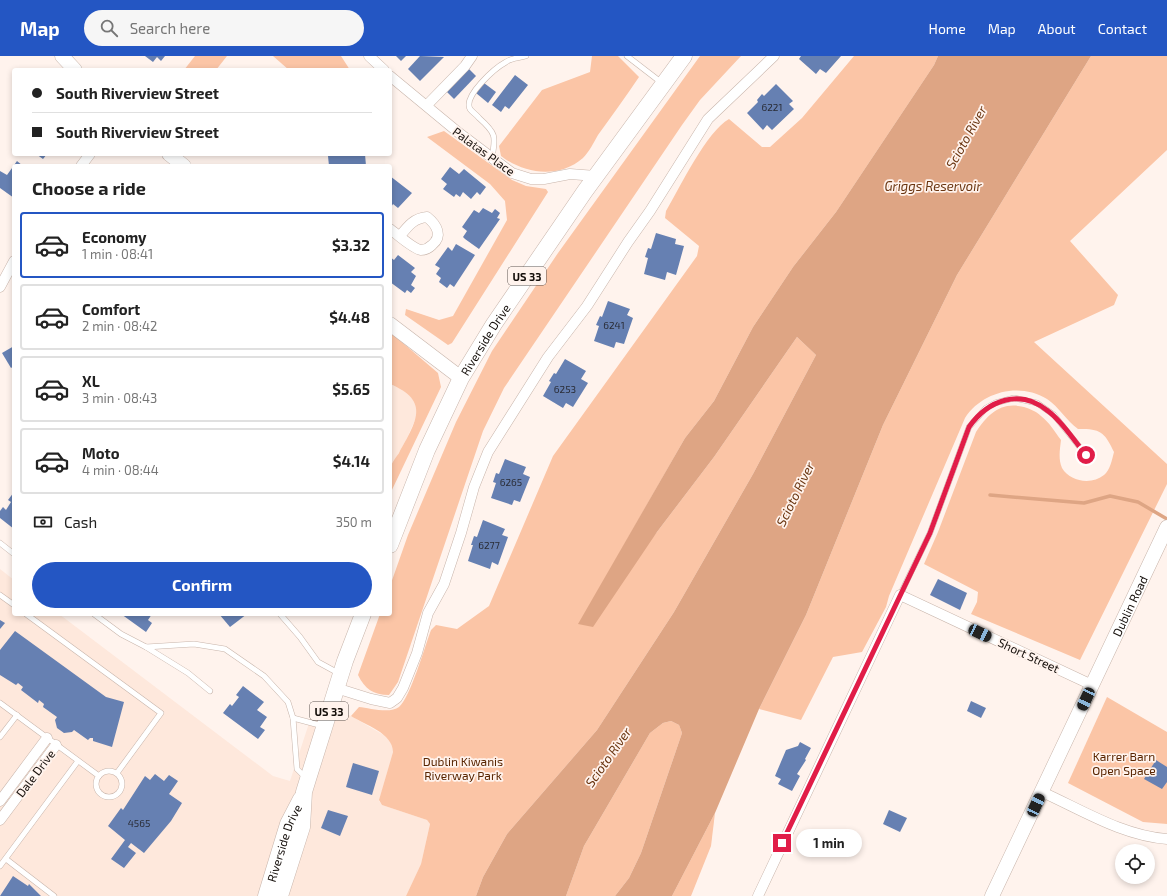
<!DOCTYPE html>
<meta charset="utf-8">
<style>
:root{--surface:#fff;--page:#f6f6f6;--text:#222;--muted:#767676;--line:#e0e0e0;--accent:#2456c3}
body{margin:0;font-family:"Exo 2",sans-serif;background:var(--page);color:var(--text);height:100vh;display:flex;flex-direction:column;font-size:15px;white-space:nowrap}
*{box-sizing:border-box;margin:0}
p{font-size:13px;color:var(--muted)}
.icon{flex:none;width:22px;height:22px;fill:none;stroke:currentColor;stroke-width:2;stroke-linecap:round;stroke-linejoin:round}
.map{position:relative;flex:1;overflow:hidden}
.details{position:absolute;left:12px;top:108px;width:380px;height:452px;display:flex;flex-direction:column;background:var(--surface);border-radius:4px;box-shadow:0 2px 6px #0003}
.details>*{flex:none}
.hud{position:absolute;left:12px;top:12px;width:380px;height:88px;border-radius:4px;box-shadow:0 2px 6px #0003;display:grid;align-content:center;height:88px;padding:0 20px;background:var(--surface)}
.fabs{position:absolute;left:1115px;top:788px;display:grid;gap:8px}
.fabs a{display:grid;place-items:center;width:40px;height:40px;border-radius:50%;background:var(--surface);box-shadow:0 2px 6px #0003;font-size:20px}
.end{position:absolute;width:18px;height:18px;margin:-9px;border:5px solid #e11d48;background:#fff;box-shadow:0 0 0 2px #fff}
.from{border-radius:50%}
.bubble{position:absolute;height:28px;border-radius:14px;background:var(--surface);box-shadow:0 2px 6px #0003;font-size:13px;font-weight:700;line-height:28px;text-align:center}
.car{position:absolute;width:12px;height:24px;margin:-12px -6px;border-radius:5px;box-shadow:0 0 3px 1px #0007;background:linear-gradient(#222 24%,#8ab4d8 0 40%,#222 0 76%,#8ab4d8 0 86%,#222 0)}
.hud b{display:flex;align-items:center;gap:14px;height:38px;font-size:15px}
.hud b+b{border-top:1px solid var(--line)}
.hud i{width:10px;height:10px;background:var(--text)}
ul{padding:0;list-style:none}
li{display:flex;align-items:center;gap:12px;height:66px;margin:0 8px 6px;padding:0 12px;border:2px solid var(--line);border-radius:4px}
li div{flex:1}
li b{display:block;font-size:15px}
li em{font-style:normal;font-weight:700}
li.current{border-color:var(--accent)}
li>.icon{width:36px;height:36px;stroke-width:1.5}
h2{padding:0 20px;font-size:18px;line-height:48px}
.pay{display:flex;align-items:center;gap:10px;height:44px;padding:0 20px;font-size:15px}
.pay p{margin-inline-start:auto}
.cta{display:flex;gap:8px;margin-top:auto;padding:8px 20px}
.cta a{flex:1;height:46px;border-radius:24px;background:var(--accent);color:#fff;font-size:16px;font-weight:700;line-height:46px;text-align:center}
header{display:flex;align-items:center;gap:24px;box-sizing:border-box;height:56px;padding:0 20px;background:var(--accent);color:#fff}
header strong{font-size:19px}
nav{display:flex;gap:22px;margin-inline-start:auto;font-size:14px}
.search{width:280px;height:36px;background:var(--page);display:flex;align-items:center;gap:10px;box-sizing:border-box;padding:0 14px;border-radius:22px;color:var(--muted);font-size:15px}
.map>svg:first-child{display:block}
.built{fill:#fee8dc}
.green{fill:#fbc5a6}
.water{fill:#dea584}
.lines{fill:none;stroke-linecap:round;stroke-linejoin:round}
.stream{stroke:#dea584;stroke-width:3.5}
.building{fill:#6680b2}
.lane-casing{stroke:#c8b5ab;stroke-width:6}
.street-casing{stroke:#c8b5ab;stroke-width:11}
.secondary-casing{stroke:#c8b5ab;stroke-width:15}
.primary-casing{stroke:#c8b5ab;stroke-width:17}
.lane{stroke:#fff;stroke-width:5}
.street{stroke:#fff;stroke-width:10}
.secondary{stroke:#fff;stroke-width:14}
.primary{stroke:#fff;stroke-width:16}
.route{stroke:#e11d48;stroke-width:5}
.labels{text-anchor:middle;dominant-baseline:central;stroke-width:3.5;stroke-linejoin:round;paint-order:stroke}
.number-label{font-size:10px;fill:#292b35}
.shield{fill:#fff3ed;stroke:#5b534f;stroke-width:1}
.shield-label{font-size:11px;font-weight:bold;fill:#150f0b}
.street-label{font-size:12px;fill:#150f0b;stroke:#fff3ed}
.park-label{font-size:12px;fill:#592500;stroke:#fff3ed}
.water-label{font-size:13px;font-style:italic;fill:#6a3510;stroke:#fff3ed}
</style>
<header>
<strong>Map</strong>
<div class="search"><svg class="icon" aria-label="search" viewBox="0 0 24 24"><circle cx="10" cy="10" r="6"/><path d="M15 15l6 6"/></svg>Search here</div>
<nav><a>Home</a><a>Map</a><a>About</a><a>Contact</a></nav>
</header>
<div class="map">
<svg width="1167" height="840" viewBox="0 0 1167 840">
<rect width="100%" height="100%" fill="#fff3ed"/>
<g class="built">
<path d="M 390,328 L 402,333 L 415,345 L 418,357 L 407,382 L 390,413 Z"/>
<path d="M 0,513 L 14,524 L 14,558 L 59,558 L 273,720 L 290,725 L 316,646 L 351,660 L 387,681 L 393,689 L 393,696 L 379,745 L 382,749 L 427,764 L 430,768 L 421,808 L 406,840 L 0,840 Z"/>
</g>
<g class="green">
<path d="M 195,0 L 227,0 L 216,14 L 184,14 Z"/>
<path d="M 273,0 L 341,0 L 350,14 L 289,14 Z"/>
<path d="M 592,0 L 618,0 L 639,21 C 626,40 612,60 598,79 C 594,86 589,96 583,102 C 559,123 524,118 501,100 L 499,90 L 542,34 L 590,16 Z"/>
<path d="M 700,0 L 741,0 L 700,44 L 682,69 L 504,332 L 483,375 L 398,626 L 389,639 C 373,639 365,633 358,619 L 380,558 L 390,558 L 390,530 L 408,479 L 456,366 L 492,295 L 558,197 Z"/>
<path d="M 854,0 L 938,0 L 934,9 L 836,156 L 793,211 L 753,271 L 714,345 L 685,382 L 579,568 L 657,476 L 714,401 L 797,281 L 816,299 L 753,418 L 674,556 L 597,674 L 507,778 L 483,821 L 476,840 L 406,840 L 421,808 L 430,768 L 427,764 L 382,749 L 379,744 L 393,696 C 393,677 365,669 351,660 L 359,651 C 369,652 390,658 399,651 C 410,642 425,590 431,574 L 436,569 L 457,573 L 489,550 L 553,400 L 697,200 L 699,190 L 665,162 L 666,155 C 680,131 707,75 729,63 L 762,91 L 770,91 L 802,62 Z"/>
<path d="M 1091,0 L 1167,0 L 1167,94 L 1070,185 L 1118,239 L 1114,249 L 1034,286 L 1167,408 L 1167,428 L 1080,604 L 971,558 L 977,546 L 978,536 L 924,508 L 938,476 L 976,376 C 988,358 1001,345 1024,351 C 1030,353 1036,355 1041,360 C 1049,366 1055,376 1061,384 C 1060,393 1058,403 1062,412 C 1070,426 1092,429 1104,419 C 1110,414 1112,404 1114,396 C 1105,377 1101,372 1078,373 C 1066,364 1059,351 1047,343 C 1019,326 982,336 965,362 L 889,540 L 886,551 L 862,596 L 833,601 L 801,664 L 759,653 L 806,559 L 883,369 L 957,219 Z"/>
<path d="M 444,75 L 512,124 L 526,130 L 546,133 L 548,136 L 452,287 L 448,289 L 405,259 L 406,253 L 439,264 L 453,260 L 507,164 L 505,145 L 490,128 L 427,81 Z"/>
<path d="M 390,276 L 438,317 L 441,331 L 390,438 C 390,430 388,420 390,413 C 391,408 396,401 399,397 C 416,366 431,345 390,328 Z"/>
<path d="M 1107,641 L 1167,676 L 1167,768 L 1143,766 L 1068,727 Z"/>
<path d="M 671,665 L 679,669 L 682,677 L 641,797 L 629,822 L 615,840 L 566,840 L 584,790 L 650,677 L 663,667 Z"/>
<path d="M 715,757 L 711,790 L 691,840 L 672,840 Z"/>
</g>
<path class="water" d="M 938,0 L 1091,0 L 957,219 L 883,369 L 806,559 L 759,653 L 715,757 L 672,840 L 615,840 L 629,822 L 641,797 L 682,677 L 679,669 L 671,665 L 663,667 L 650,677 L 584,790 L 566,840 L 476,840 L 483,821 L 507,778 L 597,674 L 674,556 L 753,418 L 816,299 L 797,281 L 714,401 L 657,476 L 593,571 L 578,568 L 685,382 L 714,345 L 753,271 L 793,211 L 836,156 L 934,9 Z"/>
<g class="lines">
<path class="stream" d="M 990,439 L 1084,447 L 1110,440 L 1138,446 L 1167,463"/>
</g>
<g class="building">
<path d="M 145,0 L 165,0 L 161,5 L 157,1 L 153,6 Z"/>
<path d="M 396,0 L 406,0 L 401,5 Z"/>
<path d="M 420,0 L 444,1 L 420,25 L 408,13 Z"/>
<path d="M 801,0 L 841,0 L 826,17 L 820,13 L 816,18 L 799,3 Z"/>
<path d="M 469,13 L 476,20 L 454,43 L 447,36 Z"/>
<path d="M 515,19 L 528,29 L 509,53 L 505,50 L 501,56 L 492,49 Z"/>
<path d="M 484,27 L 496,36 L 488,47 L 476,37 Z"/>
<path d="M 776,28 L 793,45 L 789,48 L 794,53 L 772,74 L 767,69 L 763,74 L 747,57 L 758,46 L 757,44 L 762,38 L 764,40 Z"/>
<path d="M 36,98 L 47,98 L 43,103 Z"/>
<path d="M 334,98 L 365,98 L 366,110 L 329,110 L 328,100 Z"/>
<path d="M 17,105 L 23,110 L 14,110 L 14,142 L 0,132 L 0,115 L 7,119 Z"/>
<path d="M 450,111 L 459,118 L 464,113 L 486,131 L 480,139 L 477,136 L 471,143 L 463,136 L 460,141 L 456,138 L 454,141 L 443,133 L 447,128 L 441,123 Z"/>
<path d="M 390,120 L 412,137 L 398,152 L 393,148 L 390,153 Z"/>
<path d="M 483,152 L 492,157 L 495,153 L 500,157 L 497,162 L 500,163 L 479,193 L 465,183 L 463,181 L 467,175 L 462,171 L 474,154 L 479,157 Z"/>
<path d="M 656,177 L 676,183 L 675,188 L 684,190 L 676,219 L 667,216 L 665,224 L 644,218 L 648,202 L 645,201 L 648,192 L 651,193 Z"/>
<path d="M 456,188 L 475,199 L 454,231 L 450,228 L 447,232 L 439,226 L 441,222 L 436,218 L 440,212 L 435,209 L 448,191 L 452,195 Z"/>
<path d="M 398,199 L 415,212 L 411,216 L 416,220 L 411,229 L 415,232 L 411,237 L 407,234 L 405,237 L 390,226 L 390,201 L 394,204 Z"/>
<path d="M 608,245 L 630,253 L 627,259 L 633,262 L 624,288 L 616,286 L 614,292 L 594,285 L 599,270 L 596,269 L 600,260 L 602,261 Z"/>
<path d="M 14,290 L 14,310 L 11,312 L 2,297 Z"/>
<path d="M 565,303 L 586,315 L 581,323 L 588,327 L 573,351 L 566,347 L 563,352 L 543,340 L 551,326 L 549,325 L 554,317 L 556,318 Z"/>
<path d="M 505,403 L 526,411 L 523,418 L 530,421 L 520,446 L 514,444 L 512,449 L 491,442 L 496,427 L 493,426 L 496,417 L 499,418 Z"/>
<path d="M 14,436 L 14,473 L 0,462 L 0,455 L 3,451 L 6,454 L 11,446 L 8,444 Z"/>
<path d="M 483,464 L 505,473 L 502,479 L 508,481 L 498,509 L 492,506 L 490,513 L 468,505 L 473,489 L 471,489 L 474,480 L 477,481 Z"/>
<path d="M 938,523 L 967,537 L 960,554 L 930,539 Z"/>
<path d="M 121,558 L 152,558 L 148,564 L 152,567 L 146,576 Z"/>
<path d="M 219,558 L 247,558 L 230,571 Z"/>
<path d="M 0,564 L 5,567 L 0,573 Z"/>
<path d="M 15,575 L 106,641 L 124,646 L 112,691 L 93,685 L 93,682 L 90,682 L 88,684 L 74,674 L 72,676 L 64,677 L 57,672 L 55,664 L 57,661 L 43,651 L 44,648 L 39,644 L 38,647 L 21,634 L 23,631 L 18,627 L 16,629 L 0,619 L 0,594 Z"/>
<path d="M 243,630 L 264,646 L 257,654 L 267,661 L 260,671 L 265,674 L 258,683 L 223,657 L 230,648 L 232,650 L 239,641 L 236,639 Z"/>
<path d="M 971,645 L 986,652 L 981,662 L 967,655 Z"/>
<path d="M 800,686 L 811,692 L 805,703 L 806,704 L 797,718 L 800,720 L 792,735 L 778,728 L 781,723 L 775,720 L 786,694 L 798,690 Z"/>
<path d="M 1156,704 L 1167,711 L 1167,726 L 1162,733 L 1144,723 Z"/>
<path d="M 353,707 L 379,715 L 372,739 L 346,731 Z"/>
<path d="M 155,718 L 164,725 L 169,719 L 178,725 L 169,738 L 182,747 L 171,765 L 144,797 L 131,787 L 128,791 L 136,797 L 124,812 L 111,803 L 125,784 L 108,770 L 121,752 L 123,754 L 145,720 L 150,724 Z"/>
<path d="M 328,754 L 348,760 L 340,780 L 321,772 Z"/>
<path d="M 889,754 L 907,762 L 900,776 L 883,768 Z"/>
<path d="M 13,820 L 28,830 L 29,828 L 41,840 L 0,840 Z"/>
</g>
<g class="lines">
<g class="lane-casing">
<g id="lane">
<path d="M 627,0 L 662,27"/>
<path d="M 492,102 C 496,80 496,77 479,62 C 477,59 472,56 470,53 C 463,40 495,12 506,6 C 511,2 520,2 526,0"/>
<path d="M 0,487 L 14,498"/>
<path d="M 0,539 L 14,549"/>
<path d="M 900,539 L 930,477 L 969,371 L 986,352 L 995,347 L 1014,342 L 1037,347 L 1054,359 L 1086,399"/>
<path d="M 26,558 L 161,657 L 117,717"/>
<path d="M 94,558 L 121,578 L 146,591 L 194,588 L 225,593 L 264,620 L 288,646 L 293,662 L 297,713 L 305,721"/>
<path d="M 280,558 L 300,581 L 318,606 L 340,618"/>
<path d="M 146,591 L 188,617 L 210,635"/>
<path d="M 0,647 L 99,720"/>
<path d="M 293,662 L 323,670"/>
<path d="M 0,681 L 17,659"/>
<circle cx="109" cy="728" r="13"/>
<path d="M 6,803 L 54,840"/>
<path d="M 0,810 L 78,705"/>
</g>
</g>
<g class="street-casing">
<g id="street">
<path d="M 369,0 L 384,14"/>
<path d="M 390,20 L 459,77 L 512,117 L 531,123 L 544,123 L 570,118 L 596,120"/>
<path d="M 427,49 L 465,10 L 472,0"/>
<path d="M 81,110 L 90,98"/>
<path d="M 390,173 C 397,178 413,193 421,194 C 425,194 429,192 432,189 C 443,180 437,169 427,161 C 414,162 408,170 400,180"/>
<path d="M 0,231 L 14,205"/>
<path d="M 336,632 L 371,643 L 390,647 L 397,642 L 403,632 L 417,597 L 428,557 L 444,528 L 461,477 L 474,431 L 488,396 L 548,301 L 587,250 L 628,186 L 650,155 L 708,63 L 774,0"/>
<path d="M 1042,736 C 1082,754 1123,780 1167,783"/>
<path d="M 0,745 L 47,682"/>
<path d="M 0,764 L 56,689"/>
<path d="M 758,840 L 900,539 L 1092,629"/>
</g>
</g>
<g class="secondary-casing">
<g id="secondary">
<path d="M 62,0 L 75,14"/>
<path d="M 169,98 L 184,110"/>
<path d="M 390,268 L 461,322"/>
<path id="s1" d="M 992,840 L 1167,471"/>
</g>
</g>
<g class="primary-casing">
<g id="primary">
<path id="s2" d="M 390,489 L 427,394 L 461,322 L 494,268 L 585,135 L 684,0"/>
<path id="s3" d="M 266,840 L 288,768 L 301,743"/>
<path d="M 280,840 L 302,771 L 304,736 L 308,723 L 345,605 L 363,558"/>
</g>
</g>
<use href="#lane" class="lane"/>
<use href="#street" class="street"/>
<use href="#secondary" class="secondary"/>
<use href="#primary" class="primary"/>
</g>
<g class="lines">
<path class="route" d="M 782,787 L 930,477 L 969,371 C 988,344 1020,332 1048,355 C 1063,366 1074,385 1086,399"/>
</g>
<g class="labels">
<g class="number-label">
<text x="772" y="51">6221</text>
<text x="614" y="269">6241</text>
<text x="565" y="333">6253</text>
<text x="511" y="426">6265</text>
<text x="489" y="489">6277</text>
<text x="139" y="767">4565</text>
</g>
<g class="shield">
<rect x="508" y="211" width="38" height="18" rx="3"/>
<rect x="310" y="646" width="38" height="18" rx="3"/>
</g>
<g class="shield-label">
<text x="527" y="220">US 33</text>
<text x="329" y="655">US 33</text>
</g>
<g class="street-label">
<text transform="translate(484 95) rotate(36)">Palatas Place</text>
<text stroke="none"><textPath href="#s2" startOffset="227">Riverside Drive</textPath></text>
<text stroke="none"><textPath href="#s1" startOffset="321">Dublin Road</textPath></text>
<text transform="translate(1029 599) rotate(25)">Short Street</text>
<text transform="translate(35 717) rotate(-53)">Dale Drive</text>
<text stroke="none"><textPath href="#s3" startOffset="56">Riverside Drive</textPath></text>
</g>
<g class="park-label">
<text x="1124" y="700">Karrer Barn<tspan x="1124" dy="14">Open Space</tspan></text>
<text x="463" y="705">Dublin Kiwanis<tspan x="463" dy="14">Riverway Park</tspan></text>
</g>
<g class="water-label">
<text transform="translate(966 81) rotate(-61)">Scioto River</text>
<text x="933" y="130">Griggs Reservoir</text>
<text transform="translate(795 438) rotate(-64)">Scioto River</text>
<text transform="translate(608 701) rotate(-55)">Scioto River</text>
</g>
</g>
</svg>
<div class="fabs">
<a><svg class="icon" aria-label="locate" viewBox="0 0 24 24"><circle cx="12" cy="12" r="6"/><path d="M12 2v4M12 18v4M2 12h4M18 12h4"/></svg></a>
</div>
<i class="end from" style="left:1086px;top:399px"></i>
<i class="end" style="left:782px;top:787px"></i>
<div class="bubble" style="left:796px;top:773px;width:66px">1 min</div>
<i class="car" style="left:980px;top:577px;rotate:115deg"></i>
<i class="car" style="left:1086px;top:643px;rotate:205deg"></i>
<i class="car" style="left:1036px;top:749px;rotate:25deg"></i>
<div class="hud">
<b><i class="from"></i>South Riverview Street</b>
<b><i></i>South Riverview Street</b>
</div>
<section class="details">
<h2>Choose a ride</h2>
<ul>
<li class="current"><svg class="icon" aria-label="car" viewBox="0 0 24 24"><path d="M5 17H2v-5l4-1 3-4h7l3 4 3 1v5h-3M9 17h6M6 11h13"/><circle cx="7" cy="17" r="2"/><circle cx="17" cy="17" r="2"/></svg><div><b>Economy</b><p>1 min · 08:41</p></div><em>$3.32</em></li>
<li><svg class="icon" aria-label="car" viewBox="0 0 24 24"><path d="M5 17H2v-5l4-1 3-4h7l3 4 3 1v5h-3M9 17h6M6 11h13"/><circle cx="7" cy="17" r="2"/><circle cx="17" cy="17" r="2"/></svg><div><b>Comfort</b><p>2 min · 08:42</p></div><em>$4.48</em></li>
<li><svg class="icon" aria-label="car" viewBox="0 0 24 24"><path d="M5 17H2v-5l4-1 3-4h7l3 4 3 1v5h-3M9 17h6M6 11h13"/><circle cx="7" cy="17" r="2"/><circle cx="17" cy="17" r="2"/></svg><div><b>XL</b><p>3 min · 08:43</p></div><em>$5.65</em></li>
<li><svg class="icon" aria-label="car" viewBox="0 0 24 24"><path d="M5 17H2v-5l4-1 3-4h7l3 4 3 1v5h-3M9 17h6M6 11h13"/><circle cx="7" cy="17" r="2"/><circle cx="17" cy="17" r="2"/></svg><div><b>Moto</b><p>4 min · 08:44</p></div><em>$4.14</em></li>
</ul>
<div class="pay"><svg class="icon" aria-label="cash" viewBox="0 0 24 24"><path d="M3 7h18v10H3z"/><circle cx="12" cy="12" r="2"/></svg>Cash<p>350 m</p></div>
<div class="cta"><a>Confirm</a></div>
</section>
</div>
